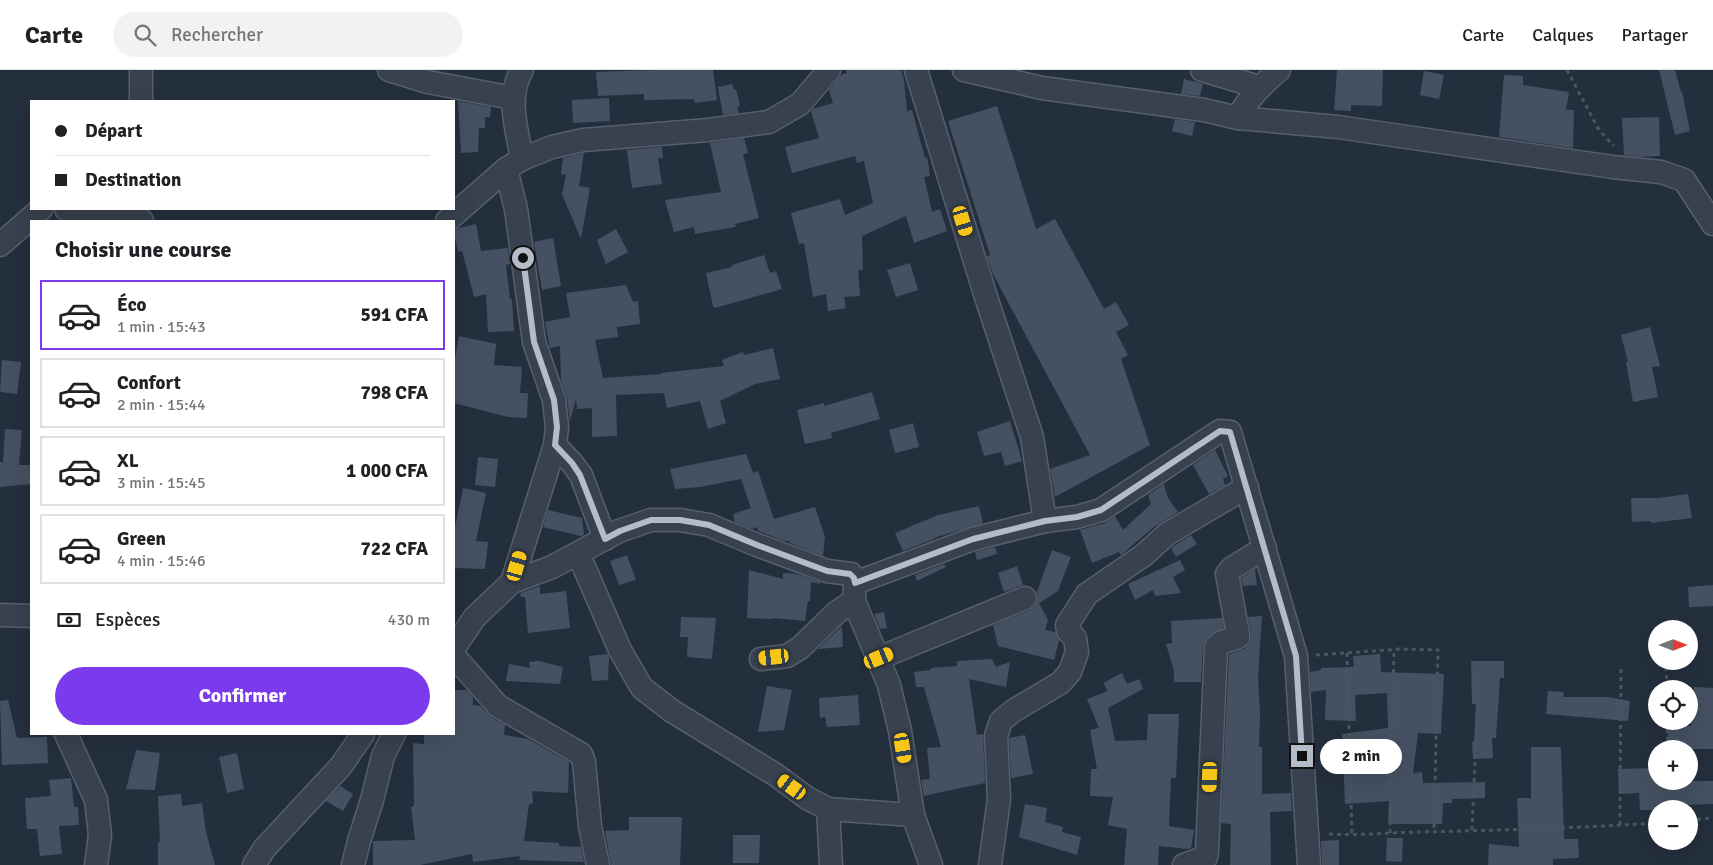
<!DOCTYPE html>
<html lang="fr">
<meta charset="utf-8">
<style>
:root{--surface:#fff;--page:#f2f2f2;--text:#202124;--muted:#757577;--line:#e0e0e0;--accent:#7c3aed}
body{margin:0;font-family:Signika,sans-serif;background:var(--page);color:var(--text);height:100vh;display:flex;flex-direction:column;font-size:19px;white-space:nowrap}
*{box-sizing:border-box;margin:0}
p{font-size:16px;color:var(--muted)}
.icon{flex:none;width:28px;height:28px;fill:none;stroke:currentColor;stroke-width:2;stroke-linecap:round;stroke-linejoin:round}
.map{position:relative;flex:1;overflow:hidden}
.details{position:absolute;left:30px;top:150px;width:425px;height:515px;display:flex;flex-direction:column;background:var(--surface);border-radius:0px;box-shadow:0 5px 20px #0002}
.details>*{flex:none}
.guide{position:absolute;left:30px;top:30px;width:425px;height:110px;border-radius:0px;box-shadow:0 5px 20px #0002;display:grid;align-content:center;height:110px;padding:0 25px;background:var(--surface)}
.needle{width:32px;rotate:90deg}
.tools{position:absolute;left:1648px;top:550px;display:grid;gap:10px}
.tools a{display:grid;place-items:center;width:50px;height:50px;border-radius:50%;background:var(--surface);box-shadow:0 5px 20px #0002;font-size:25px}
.end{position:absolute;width:22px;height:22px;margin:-11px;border:6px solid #b4bcc9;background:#111;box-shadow:0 0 0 2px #111}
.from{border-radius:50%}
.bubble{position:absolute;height:35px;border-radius:18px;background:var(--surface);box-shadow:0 5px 20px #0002;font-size:16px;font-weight:700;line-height:35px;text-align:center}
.car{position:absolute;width:15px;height:30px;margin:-15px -8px;border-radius:6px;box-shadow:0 0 4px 1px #0007;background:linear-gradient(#f5c518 24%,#345 0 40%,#f5c518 0 76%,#345 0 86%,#f5c518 0)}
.guide b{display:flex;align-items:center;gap:18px;height:48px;font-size:19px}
.guide b+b{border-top:1px solid var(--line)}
.guide i{width:12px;height:12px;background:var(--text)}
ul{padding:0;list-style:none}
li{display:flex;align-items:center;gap:15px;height:70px;margin:0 10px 8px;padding:0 15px;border:2px solid var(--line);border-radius:0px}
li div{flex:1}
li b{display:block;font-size:19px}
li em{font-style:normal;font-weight:700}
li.selected{border-color:var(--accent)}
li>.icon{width:45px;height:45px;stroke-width:1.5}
h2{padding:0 25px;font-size:22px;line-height:60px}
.pay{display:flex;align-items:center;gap:12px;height:55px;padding:0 25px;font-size:19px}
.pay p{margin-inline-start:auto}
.button{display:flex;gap:10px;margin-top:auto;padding:10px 25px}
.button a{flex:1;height:58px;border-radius:30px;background:var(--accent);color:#fff;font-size:20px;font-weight:700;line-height:58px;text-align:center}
header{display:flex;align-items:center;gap:30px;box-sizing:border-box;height:70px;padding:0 25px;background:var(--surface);border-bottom:1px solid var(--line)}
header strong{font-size:24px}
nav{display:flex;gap:28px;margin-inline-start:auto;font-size:18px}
.search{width:350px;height:45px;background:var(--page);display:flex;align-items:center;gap:12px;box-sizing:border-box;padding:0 18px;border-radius:28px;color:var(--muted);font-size:19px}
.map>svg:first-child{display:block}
.building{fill:#455162}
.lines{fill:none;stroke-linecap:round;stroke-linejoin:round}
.minor-casing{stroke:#565f6c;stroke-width:25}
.path{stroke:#44595c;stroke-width:3;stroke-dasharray:4 4;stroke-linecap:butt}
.minor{stroke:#38414e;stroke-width:22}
.route{stroke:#b4bcc9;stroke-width:6}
</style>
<header>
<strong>Carte</strong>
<div class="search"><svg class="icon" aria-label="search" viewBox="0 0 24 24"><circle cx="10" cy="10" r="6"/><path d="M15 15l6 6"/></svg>Rechercher</div>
<nav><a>Carte</a><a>Calques</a><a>Partager</a></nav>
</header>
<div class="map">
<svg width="1713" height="795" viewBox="0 0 1713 795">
<rect width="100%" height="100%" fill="#242f3e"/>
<g class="building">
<path d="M 655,0 L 713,0 L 717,30 L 695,33 L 694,29 L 644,30 L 644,24 L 598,26 L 596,2 Z"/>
<path d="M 846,0 L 901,0 L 904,10 L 907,41 L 912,40 L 925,88 L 927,87 L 930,106 L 924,107 L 932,142 L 940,139 L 947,161 L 914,173 L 906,146 L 862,166 L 863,200 L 858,200 L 860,226 L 844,227 L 846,238 L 828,241 L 826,224 L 813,227 L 804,173 L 799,174 L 791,143 L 840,129 L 845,145 L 873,133 L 864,91 L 857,93 L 855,86 L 792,103 L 785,77 L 819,68 L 811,41 L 813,39 L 833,33 L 829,20 L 841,5 L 847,3 Z"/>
<path d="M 1337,0 L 1383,0 L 1382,36 L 1351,35 L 1351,41 L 1334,40 Z"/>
<path d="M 1659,0 L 1675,0 L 1681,22 L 1682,22 L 1690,61 L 1675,65 Z"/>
<path d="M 1424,1 L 1444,5 L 1439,29 L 1420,25 Z"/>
<path d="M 1504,5 L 1523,6 L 1523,15 L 1569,22 L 1566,40 L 1574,40 L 1573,78 L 1499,67 Z"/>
<path d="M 1184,9 L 1203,14 L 1200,26 L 1181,24 Z"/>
<path d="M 732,14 L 734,20 L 736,19 L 740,36 L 737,37 L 739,43 L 723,45 L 718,17 Z"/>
<path d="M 609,28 L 610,51 L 573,53 L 572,30 Z"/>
<path d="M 458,31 L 491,37 L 490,47 L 485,47 L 485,58 L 479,58 L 478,82 L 461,83 Z"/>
<path d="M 997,36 L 1036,159 L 1055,149 L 1104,239 L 1116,232 L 1129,255 L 1116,262 L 1128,285 L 1121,289 L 1150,375 L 1055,427 L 1050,399 L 1090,385 L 993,204 L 987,186 L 990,185 L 948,51 Z"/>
<path d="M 1659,47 L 1660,86 L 1641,87 L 1624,85 L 1622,48 Z"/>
<path d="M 1175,49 L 1195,52 L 1192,66 L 1172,61 Z"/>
<path d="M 744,68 L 748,83 L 743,84 L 759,148 L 735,154 L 736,157 L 695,164 L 694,157 L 674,162 L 665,130 L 721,122 L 710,73 Z"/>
<path d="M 662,77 L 663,88 L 658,88 L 662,114 L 632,118 L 627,80 Z"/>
<path d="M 584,83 L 579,116 L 590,118 L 581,169 L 562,124 L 566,105 L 561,104 L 563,88 Z"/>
<path d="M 476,154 L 481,181 L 508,178 L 510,194 L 506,195 L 510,229 L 512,229 L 514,261 L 488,262 L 486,224 L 474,227 L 462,181 L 458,182 L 454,162 L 459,158 Z"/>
<path d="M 616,159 L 628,182 L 606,194 L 597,170 Z"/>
<path d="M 553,168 L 561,216 L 542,220 L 534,172 Z"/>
<path d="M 764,185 L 770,203 L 776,201 L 782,219 L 715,238 L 713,236 L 706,203 L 732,197 L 732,195 Z"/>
<path d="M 910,193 L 918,220 L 896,227 L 887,200 Z"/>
<path d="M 626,215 L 633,232 L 638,231 L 640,254 L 617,257 L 618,267 L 595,270 L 603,308 L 662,304 L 661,303 L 724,296 L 722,290 L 743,282 L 744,285 L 773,278 L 780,309 L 755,314 L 720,331 L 726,353 L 708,359 L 700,331 L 667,338 L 664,323 L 616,325 L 617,366 L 592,367 L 592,338 L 577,339 L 576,329 L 570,351 L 567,328 L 561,311 L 560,276 L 550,278 L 545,252 L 570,247 L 566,223 Z"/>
<path d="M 1650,257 L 1660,296 L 1652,297 L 1658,327 L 1633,332 L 1626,292 L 1628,292 L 1621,265 Z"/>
<path d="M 459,266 L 496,274 L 494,295 L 522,297 L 520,323 L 528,323 L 527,348 L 508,347 L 454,333 L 454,293 Z"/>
<path d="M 2,290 L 21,292 L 17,324 L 0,322 Z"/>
<path d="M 872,322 L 880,349 L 831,363 L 832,368 L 805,374 L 797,340 L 824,333 L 824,336 Z"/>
<path d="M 1010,351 L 1022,391 L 1005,396 L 1001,382 L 984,386 L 977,362 Z"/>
<path d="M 913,353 L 919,377 L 895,383 L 889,360 Z"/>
<path d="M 5,359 L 22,360 L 19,395 L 31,395 L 31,414 L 0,417 L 0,392 L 3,392 Z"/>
<path d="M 1215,380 L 1228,406 L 1223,409 L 1225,415 L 1209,424 L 1193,395 Z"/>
<path d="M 746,384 L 753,403 L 758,401 L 774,449 L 815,437 L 825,467 L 823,486 L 790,473 L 789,471 L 784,471 L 758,461 L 758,457 L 752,459 L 735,452 L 733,444 L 751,438 L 741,409 L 700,417 L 675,419 L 670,399 Z"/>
<path d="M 478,387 L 498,389 L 495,417 L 475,415 Z"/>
<path d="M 1164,414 L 1168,428 L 1178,442 L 1154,457 L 1121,485 L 1119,482 L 1092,493 L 1080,460 L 1105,453 L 1115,446 L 1123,460 L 1151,434 L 1148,425 Z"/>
<path d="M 463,418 L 486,423 L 476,471 L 488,472 L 485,499 L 454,498 L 455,457 Z"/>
<path d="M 1688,424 L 1692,448 L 1651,453 L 1651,451 L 1632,452 L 1631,428 L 1659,428 Z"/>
<path d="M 979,436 L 983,453 L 934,468 L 934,469 L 903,481 L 895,463 L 938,445 Z"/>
<path d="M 548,440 L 582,448 L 584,465 L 581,466 L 543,457 Z"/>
<path d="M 1191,465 L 1197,474 L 1176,487 L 1171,478 Z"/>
<path d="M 995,477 L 997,484 L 977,490 L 975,482 Z"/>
<path d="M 1052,480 L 1071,487 L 1058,521 L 1039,533 L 1048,550 L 1045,560 L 1055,562 L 1059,571 L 1054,590 L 998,576 L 993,555 L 1030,540 L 1035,536 L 1038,529 L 1037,522 Z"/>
<path d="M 627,485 L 636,510 L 619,515 L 610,491 Z"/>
<path d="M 1180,490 L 1185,500 L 1173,507 L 1181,523 L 1155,526 L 1153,520 L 1135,530 L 1128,514 Z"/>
<path d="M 944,494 L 946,497 L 917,511 L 915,505 Z"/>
<path d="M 1017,496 L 1023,515 L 1004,522 L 998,503 Z"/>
<path d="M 1255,499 L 1257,515 L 1243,516 L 1241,508 Z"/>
<path d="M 749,500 L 783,509 L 783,503 L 797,504 L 820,512 L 820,514 L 811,512 L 810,531 L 808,531 L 805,551 L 773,548 L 773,549 L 747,548 Z"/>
<path d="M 1713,515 L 1713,536 L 1689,537 L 1688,517 Z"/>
<path d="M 540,516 L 540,524 L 566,521 L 570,558 L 528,563 L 525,527 L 521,527 L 520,523 Z"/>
<path d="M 884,542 L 887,558 L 880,559 L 874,544 Z"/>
<path d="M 1262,546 L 1258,606 L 1260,643 L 1259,677 L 1262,677 L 1262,724 L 1291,723 L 1292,741 L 1270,742 L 1271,795 L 1230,795 L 1231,754 L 1221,753 L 1229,584 L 1244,579 L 1249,574 L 1251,564 L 1248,547 Z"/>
<path d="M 681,547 L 716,548 L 712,589 L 687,587 L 688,567 L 680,567 Z"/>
<path d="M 1222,548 L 1224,558 L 1210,564 L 1206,569 L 1203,576 L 1201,612 L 1174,612 L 1174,601 L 1166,574 L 1172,573 L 1171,551 Z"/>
<path d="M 842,556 L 843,577 L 818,579 Z"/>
<path d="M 608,584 L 609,588 L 608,610 L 592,611 L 589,586 Z"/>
<path d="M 1380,584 L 1381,602 L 1444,604 L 1441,664 L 1418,663 L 1413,703 L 1422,702 L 1423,713 L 1485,712 L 1485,728 L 1452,729 L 1452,733 L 1443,733 L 1442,754 L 1388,754 L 1389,731 L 1345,734 L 1342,664 L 1388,658 L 1387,623 L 1355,625 L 1356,651 L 1325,650 L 1326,620 L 1311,622 L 1310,602 L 1321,600 L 1321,598 L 1354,597 L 1353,586 Z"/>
<path d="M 992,589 L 996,597 L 1010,592 L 1006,617 L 969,609 L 977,665 L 983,664 L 985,713 L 923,726 L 924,727 L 921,710 L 930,709 L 927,678 L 941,677 L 924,617 L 916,617 L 914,602 L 931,600 L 931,598 L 957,596 L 957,591 Z"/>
<path d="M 539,591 L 563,597 L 560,614 L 506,611 L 509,594 L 530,598 L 529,592 Z"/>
<path d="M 1471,591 L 1504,591 L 1504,608 L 1500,608 L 1496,668 L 1492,668 L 1493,688 L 1473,689 L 1472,672 L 1474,672 L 1476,634 L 1472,634 Z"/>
<path d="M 1122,603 L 1127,614 L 1139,609 L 1143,619 L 1108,638 L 1115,671 L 1147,670 L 1148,644 L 1179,644 L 1176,708 L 1171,708 L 1169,756 L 1194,760 L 1191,778 L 1188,779 L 1159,776 L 1158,795 L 1124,795 L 1127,759 L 1108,755 L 1113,727 L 1090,726 L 1091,699 L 1097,699 L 1090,660 L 1099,658 L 1087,629 L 1108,621 L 1103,613 Z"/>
<path d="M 767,616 L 792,620 L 784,660 L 758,662 Z"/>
<path d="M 1694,617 L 1713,618 L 1713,679 L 1667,679 L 1668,655 L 1691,656 Z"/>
<path d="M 454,620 L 467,620 L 473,627 L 473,635 L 480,636 L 491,647 L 505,655 L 504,665 L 528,669 L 569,692 L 568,723 L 532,721 L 533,733 L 529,734 L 524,771 L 559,773 L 559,776 L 581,777 L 584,792 L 519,790 L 520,786 L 473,792 L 472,784 L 420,795 L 373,795 L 373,771 L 415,770 L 411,737 L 414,736 L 413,673 L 424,674 L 424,665 L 454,664 Z"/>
<path d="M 1548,621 L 1564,622 L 1563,627 L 1608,627 L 1630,631 L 1628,651 L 1546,644 Z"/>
<path d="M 858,625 L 860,655 L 827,657 L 825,647 L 820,648 L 819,628 Z"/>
<path d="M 8,630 L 17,668 L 47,667 L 48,693 L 2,695 L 0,631 Z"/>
<path d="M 1025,665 L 1033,704 L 1011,708 L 1009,668 Z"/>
<path d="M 1531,677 L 1561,677 L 1564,769 L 1578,769 L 1579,788 L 1553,789 L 1553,795 L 1488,795 L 1489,774 L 1519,777 L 1517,728 L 1531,728 Z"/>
<path d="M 136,680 L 160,683 L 155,720 L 126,719 Z"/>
<path d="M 237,683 L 244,719 L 227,723 L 219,687 Z"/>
<path d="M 1656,698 L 1656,711 L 1713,711 L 1713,734 L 1659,736 L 1659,739 L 1656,740 L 1640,740 L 1639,723 L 1619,724 L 1618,699 Z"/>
<path d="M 71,708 L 74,737 L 78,737 L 79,755 L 59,756 L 62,784 L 40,786 L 37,759 L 27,759 L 25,728 L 51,726 L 49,710 Z"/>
<path d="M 340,716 L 353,724 L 343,741 L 326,731 Z"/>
<path d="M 181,724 L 182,736 L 202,733 L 206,762 L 215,795 L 158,795 L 158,772 L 160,772 L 158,726 Z"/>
<path d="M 1025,734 L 1047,738 L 1045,752 L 1063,757 L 1062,762 L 1081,767 L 1077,785 L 1019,767 Z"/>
<path d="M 629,747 L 682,747 L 680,795 L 611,795 L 605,761 L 629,760 Z"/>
<path d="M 733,765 L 760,765 L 759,793 L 733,793 Z"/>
<path d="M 1387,768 L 1403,768 L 1402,792 L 1386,791 Z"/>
<path d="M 1339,770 L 1339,795 L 1322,795 L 1321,771 Z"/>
</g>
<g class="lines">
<g class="minor-casing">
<g id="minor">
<path d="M 141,0 L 141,31"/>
<path d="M 389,0 L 428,12 L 513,28"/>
<path d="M 522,0 C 506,27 517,61 522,89"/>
<path d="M 916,0 L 986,227 L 1032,367 L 1045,451 L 973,469 L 855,513 L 854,531 L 889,615 L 900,661 L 913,745 L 931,795"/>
<path d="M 964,0 L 1042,18 L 1204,40 L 1238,48 C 1248,28 1262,15 1279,0"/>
<path d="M 1202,0 L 1259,17"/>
<path d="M 1238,48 L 1338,57 L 1613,97 L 1661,102 L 1684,110 L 1713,154"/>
<path d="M 66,139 L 138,149 L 142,151"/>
<path d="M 447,151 L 506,99 L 522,89 L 552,77 L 583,70 L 708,60 L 769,52 L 800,34 L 829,0"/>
<path d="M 0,175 L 41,139"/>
<path d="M 555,375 L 572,393 L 581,405 L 605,469"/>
<path d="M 1045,451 L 1077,447 L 1101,440 L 1220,361 L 1230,362 L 1296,586 L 1309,795"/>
<path d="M 578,483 L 620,580 L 642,618 L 672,641 L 776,705 L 807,728 L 828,739 L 831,795"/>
<path d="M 512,512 L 552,497 L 619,461 L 651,450 L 680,450 L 709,455 L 757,475 L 827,501 L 851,504 L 854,508 L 855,513"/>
<path d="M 0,545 L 31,546"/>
<path d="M 454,578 L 475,547 L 512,512 L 555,375 L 557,357 L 554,330 L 534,272 L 516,139 L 506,99"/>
<path d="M 454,586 L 498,636 L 581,684 L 584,692 L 590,756 L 598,795"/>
<path d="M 879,588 L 1025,528"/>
<path d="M 761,589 L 787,586 L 800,578 L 837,542 L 854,531"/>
<path d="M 66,664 L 96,730 L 100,765 L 96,795"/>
<path d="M 828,739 L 913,745"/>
<path d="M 254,795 L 264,779 L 341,696 L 363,664"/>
<path d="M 353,795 L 359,771 L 372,730 L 383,686 L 394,664"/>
<path d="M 990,795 L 999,729 L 996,666 L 1001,651 L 1013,641 L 1060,613 L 1070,602 L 1077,582 L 1075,568 L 1068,561 L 1067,555 L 1087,524 L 1144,485 L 1167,464 L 1247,417"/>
<path d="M 1184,795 L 1206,787 L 1207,782 L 1216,577 C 1220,570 1231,571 1238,567 L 1238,564 L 1227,504 L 1232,498 L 1265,478"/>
</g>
</g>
<g class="path">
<path d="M 1567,0 L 1599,60 L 1614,76"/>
<path d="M 1347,583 L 1352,766"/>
<path d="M 1316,585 L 1401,579 L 1438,580 L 1434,761"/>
<path d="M 1666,597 L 1667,619"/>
<path d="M 1667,651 L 1668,679"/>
<path d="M 1668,711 L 1669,739"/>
<path d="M 1689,750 L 1713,748"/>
<path d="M 1620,755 L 1621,599"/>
<path d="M 1472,760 L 1479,599"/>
<path d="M 1390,763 L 1394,579"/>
<path d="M 1329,764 C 1361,766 1392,762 1424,762 C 1502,760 1579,758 1656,753"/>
</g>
<use href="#minor" class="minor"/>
</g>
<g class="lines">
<path class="route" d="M 523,188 L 534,272 L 554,330 L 557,357 L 555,375 L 572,393 L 580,405 L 605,469 L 620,461 L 651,450 L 680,450 L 709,455 L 757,475 L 827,501 L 850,504 L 854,508 L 855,513 L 973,469 L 1045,451 L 1077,447 L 1101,440 L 1220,361 L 1230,362 L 1296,586 L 1302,686"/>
</g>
</svg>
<div class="tools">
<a><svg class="needle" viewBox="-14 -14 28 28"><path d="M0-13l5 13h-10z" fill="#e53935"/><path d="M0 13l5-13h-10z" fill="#757577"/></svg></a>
<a><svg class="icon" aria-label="locate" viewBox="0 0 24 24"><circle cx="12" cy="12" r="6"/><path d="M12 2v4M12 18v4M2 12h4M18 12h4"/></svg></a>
<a>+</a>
<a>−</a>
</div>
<i class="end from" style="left:523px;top:188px"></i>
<i class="end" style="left:1302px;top:686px"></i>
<div class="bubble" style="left:1320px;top:669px;width:82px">2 min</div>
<i class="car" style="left:963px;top:151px;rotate:163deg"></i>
<i class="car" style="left:517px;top:496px;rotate:16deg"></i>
<i class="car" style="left:774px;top:587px;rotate:264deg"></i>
<i class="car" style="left:879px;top:588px;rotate:68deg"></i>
<i class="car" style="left:903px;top:678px;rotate:171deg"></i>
<i class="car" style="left:1210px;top:707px;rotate:182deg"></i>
<i class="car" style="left:792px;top:717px;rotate:306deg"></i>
<div class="guide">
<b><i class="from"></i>Départ</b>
<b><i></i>Destination</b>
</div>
<section class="details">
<h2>Choisir une course</h2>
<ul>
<li class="selected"><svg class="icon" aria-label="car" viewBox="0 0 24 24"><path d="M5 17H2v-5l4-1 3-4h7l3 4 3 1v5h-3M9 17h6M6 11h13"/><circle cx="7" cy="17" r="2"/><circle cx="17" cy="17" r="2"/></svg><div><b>Éco</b><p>1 min · 15:43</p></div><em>591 CFA</em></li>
<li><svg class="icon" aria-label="car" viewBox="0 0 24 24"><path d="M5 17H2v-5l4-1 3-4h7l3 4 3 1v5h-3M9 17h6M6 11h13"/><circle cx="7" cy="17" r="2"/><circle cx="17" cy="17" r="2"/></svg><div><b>Confort</b><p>2 min · 15:44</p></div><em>798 CFA</em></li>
<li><svg class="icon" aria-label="car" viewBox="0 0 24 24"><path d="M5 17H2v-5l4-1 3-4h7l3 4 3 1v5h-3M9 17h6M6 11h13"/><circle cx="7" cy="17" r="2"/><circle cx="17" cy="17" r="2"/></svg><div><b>XL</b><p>3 min · 15:45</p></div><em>1 000 CFA</em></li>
<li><svg class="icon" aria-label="car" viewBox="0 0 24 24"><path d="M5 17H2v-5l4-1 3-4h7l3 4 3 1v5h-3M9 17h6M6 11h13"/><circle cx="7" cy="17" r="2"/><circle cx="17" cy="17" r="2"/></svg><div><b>Green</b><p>4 min · 15:46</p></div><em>722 CFA</em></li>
</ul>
<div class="pay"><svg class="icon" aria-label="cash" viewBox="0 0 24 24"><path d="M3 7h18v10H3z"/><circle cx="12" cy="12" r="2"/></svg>Espèces<p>430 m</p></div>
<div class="button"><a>Confirmer</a></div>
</section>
</div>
